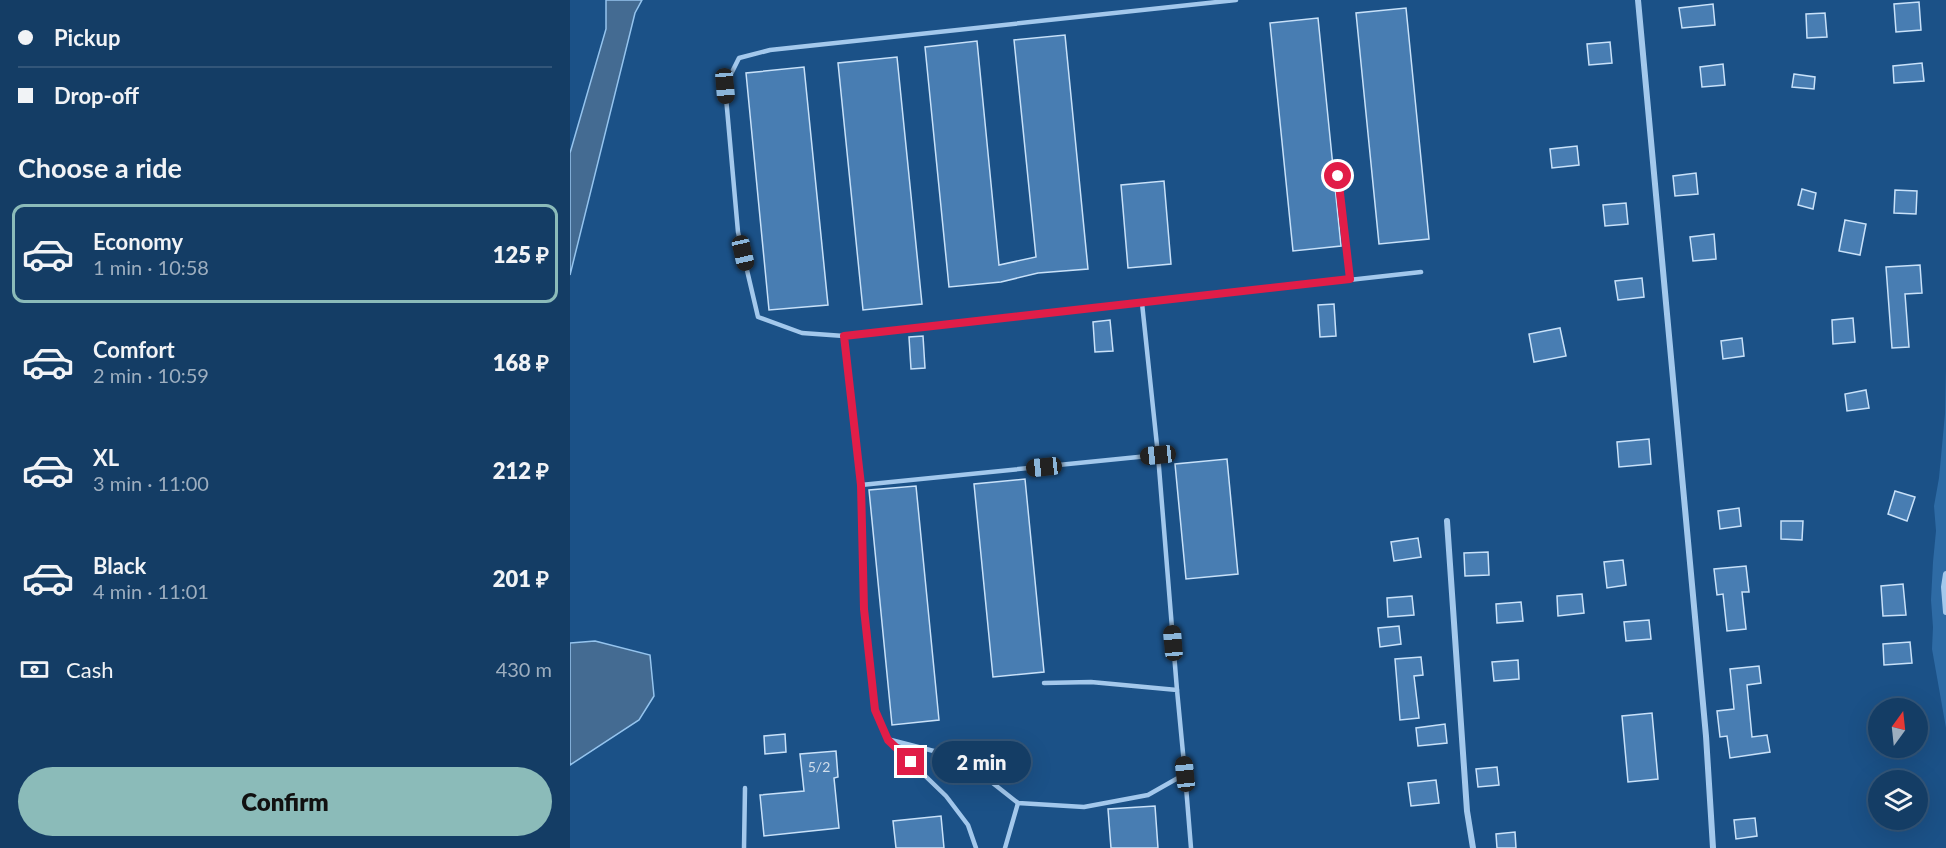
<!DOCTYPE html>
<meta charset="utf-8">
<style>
:root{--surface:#143d65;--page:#1d446b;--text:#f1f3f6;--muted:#9daebf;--line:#335679;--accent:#8bbbb9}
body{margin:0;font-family:Lato,sans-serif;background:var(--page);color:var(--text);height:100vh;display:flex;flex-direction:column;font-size:22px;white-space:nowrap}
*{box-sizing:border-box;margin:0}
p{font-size:20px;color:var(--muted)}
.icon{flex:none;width:33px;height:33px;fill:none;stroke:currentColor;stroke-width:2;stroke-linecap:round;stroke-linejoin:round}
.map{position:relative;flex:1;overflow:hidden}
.drawer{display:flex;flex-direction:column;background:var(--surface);width:570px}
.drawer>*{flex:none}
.banner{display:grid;align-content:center;height:132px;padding:0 18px;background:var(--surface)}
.needle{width:39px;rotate:15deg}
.tools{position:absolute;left:1298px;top:698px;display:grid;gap:12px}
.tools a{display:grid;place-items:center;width:60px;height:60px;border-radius:50%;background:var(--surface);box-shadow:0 6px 24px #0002,0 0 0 2px var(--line);font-size:30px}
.end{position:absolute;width:27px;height:27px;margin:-14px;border:8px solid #e11d48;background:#fff;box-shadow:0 0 0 3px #fff}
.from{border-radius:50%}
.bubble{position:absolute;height:42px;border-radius:21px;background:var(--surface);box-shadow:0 6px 24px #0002,0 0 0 2px var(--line);font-size:20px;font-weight:800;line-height:42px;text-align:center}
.car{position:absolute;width:18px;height:36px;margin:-18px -9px;border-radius:8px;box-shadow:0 0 4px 2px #0007;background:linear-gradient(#222 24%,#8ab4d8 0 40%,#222 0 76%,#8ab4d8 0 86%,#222 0)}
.banner b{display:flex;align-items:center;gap:21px;height:57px;font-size:22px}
.banner b+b{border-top:2px solid var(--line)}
.banner i{width:15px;height:15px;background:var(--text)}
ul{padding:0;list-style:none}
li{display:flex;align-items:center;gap:18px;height:99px;margin:0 12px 9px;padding:0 6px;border:3px solid transparent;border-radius:12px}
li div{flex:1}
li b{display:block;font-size:22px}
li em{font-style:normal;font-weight:800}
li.current{border-color:var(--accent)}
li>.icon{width:54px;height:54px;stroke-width:1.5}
h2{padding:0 18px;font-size:27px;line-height:72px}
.pay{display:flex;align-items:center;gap:15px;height:66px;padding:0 18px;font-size:22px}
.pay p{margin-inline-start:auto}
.action{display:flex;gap:12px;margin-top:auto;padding:12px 18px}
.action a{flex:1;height:69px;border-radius:36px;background:var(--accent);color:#111;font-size:24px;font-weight:800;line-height:69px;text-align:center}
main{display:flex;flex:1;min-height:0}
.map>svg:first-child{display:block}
.green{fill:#2e6ba5}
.water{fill:#446b92;stroke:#95c4ee;stroke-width:1.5}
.building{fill:#487db2;stroke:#c8e1f9;stroke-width:1.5}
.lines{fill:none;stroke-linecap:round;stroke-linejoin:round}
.lane{stroke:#a3c8ec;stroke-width:4.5}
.street{stroke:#a3c8ec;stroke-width:6}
.route{stroke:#e11d48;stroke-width:8}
.labels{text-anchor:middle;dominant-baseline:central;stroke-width:4.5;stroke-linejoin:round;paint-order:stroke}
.number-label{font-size:14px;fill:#d1deec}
</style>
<main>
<section class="drawer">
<div class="banner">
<b><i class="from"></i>Pickup</b>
<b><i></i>Drop-off</b>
</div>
<h2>Choose a ride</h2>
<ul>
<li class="current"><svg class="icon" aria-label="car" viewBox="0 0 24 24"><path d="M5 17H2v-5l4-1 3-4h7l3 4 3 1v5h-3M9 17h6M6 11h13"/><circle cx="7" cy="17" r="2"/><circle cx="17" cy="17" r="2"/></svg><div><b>Economy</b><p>1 min · 10:58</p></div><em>125 ₽</em></li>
<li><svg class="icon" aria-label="car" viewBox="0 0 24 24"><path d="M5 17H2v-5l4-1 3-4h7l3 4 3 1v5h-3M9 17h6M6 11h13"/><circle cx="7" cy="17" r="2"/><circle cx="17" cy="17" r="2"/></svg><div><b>Comfort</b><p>2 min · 10:59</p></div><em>168 ₽</em></li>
<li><svg class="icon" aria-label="car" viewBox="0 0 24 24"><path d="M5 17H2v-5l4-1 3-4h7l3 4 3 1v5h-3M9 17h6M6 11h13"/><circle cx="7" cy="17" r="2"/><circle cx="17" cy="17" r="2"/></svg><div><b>XL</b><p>3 min · 11:00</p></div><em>212 ₽</em></li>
<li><svg class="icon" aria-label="car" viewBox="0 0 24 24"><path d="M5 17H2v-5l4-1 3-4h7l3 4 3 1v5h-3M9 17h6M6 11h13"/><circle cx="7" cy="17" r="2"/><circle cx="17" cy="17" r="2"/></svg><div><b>Black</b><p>4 min · 11:01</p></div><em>201 ₽</em></li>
</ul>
<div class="pay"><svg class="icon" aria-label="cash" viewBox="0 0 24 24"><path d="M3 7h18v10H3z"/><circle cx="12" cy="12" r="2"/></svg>Cash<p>430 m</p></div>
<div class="action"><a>Confirm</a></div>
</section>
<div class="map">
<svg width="1376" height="848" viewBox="0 0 1376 848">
<rect width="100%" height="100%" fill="#1b5187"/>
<path class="green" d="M 1376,368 L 1376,728 L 1362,649 L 1363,627 L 1361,600 L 1363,562 L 1366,531 L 1364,506 L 1369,478 L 1375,414 Z"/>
<g class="water">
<path d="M 36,0 L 72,0 L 65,13 L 0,275 L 0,153 L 36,29 Z"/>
<path d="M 25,641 L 80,655 L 84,696 L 69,720 L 0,765 L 0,643 Z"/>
</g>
<g class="building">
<path d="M 1349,2 L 1351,30 L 1326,32 L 1324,4 Z"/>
<path d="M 1143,4 L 1145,25 L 1112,28 L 1109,8 Z"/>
<path d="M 836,8 L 859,239 L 809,244 L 786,13 Z"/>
<path d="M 1255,13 L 1257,37 L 1237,38 L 1236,14 Z"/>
<path d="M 748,18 L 771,246 L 723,251 L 700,23 Z"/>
<path d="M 495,35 L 518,269 L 468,273 L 431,282 L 379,287 L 355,47 L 407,41 L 429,265 L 466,257 L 444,40 Z"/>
<path d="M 1040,42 L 1042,63 L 1019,65 L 1017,44 Z"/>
<path d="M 327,57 L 352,304 L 293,310 L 268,63 Z"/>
<path d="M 1352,63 L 1354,81 L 1324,83 L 1323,66 Z"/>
<path d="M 1153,64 L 1155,85 L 1132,87 L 1130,67 Z"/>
<path d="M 234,67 L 258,305 L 199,310 L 176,73 Z"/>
<path d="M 1224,74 L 1245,77 L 1244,89 L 1222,87 Z"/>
<path d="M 1007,146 L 1009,165 L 982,168 L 980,149 Z"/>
<path d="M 1126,173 L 1128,194 L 1105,196 L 1103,176 Z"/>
<path d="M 594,181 L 601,264 L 558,268 L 551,185 Z"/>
<path d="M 1232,189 L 1246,193 L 1243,209 L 1228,205 Z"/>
<path d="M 1325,190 L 1347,191 L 1346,214 L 1324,213 Z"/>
<path d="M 1056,203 L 1058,224 L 1035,226 L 1033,205 Z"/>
<path d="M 1275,220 L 1296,224 L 1290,255 L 1269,251 Z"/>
<path d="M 1144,234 L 1146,259 L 1123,261 L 1120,237 Z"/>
<path d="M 1350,265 L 1352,293 L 1335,294 L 1339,347 L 1322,348 L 1316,267 Z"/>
<path d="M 1072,278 L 1074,297 L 1048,300 L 1045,281 Z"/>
<path d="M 764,304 L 766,336 L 750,337 L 748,305 Z"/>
<path d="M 1283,318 L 1285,342 L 1263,344 L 1262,320 Z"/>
<path d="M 540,320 L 543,351 L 525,352 L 523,322 Z"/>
<path d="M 990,328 L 996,356 L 964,362 L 959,334 Z"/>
<path d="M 353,336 L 355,368 L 341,369 L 339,337 Z"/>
<path d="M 1172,338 L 1174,356 L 1153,359 L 1151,341 Z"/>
<path d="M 1296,390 L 1299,408 L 1277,411 L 1275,394 Z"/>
<path d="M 1079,439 L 1081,464 L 1049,467 L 1047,442 Z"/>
<path d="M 657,459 L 668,574 L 616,579 L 605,464 Z"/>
<path d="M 455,479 L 474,672 L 423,677 L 404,484 Z"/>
<path d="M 346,486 L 369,720 L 322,725 L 299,490 Z"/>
<path d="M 1325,491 L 1345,497 L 1337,521 L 1318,514 Z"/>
<path d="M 1169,508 L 1171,526 L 1150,529 L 1148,511 Z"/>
<path d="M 1211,521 L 1233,521 L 1232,540 L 1211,539 Z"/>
<path d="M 848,538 L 851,557 L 824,561 L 821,542 Z"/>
<path d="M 918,552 L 919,575 L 895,576 L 894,553 Z"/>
<path d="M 1053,560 L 1056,585 L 1037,588 L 1034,562 Z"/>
<path d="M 1176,566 L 1179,592 L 1172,592 L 1176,629 L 1157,631 L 1153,594 L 1147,595 L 1144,569 Z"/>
<path d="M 1333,584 L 1336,615 L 1313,616 L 1311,586 Z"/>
<path d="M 1012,594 L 1014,613 L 988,616 L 987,596 Z"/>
<path d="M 842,596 L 844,615 L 818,617 L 817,598 Z"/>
<path d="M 951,602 L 953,621 L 927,623 L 926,604 Z"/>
<path d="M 1079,620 L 1081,639 L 1056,641 L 1054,622 Z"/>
<path d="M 829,626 L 831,644 L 810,647 L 808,628 Z"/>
<path d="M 1340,642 L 1342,663 L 1314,665 L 1313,644 Z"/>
<path d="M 851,657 L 853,675 L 844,676 L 849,718 L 830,720 L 825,659 Z"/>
<path d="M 948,660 L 949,679 L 924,681 L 922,662 Z"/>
<path d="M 1189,666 L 1191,683 L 1177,685 L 1182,737 L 1197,735 L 1200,752 L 1160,758 L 1157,736 L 1150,737 L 1147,711 L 1164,709 L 1160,669 Z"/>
<path d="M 1082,713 L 1088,779 L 1058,782 L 1052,716 Z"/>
<path d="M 875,724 L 877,743 L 848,746 L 846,728 Z"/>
<path d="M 215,734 L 216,752 L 195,754 L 194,736 Z"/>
<path d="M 266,751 L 268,777 L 264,778 L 269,828 L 194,836 L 190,795 L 234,791 L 230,754 Z"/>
<path d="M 927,767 L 929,785 L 908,787 L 906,769 Z"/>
<path d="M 866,780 L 869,803 L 841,806 L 838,783 Z"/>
<path d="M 585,806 L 588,848 L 541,848 L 538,809 Z"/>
<path d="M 371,816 L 374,848 L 326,848 L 323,821 Z"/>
<path d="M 1185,818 L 1187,836 L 1166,839 L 1164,820 Z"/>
<path d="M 945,832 L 946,848 L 927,848 L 926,834 Z"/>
</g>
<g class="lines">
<g class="lane">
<path d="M 768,176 L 779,279"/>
<path d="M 572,303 L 851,272"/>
<path d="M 274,336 L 232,333 L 188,317 L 168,232 L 155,86 L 169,58 L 200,50 L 666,0"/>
<path d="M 291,485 L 588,455 L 607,690"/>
<path d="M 321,740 L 391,758 L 448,803 L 514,807 L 578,795 L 615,774 L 607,690 L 521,682 L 474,683"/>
<path d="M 615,774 L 621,848"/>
<path d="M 174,848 L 175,788"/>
<path d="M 406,848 L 398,825 L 376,796 L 318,740 L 305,710 L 294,609 L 291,485 L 274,336 L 572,303 L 588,455"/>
<path d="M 435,848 L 448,803"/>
</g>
<g class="street">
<path d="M 1068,0 L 1136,736 L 1143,848"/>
<path d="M 877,521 L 897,811 L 903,848"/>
<path d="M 1376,574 L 1374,587 L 1376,612"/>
</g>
</g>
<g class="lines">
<path class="route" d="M 341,762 L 318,740 L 305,710 L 294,609 L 291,485 L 274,336 L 780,279 L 768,176"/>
</g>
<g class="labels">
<g class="number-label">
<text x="249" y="766">5/2</text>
</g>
</g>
</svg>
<div class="tools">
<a><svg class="needle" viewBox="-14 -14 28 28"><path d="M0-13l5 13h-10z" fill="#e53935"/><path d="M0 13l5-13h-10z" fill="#9daebf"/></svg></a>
<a><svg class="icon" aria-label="layers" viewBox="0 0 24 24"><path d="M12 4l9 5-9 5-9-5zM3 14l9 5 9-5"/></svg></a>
</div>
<i class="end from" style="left:768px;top:176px"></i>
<i class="end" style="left:341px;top:762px"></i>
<div class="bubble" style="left:362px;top:741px;width:99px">2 min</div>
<i class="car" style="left:155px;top:86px;rotate:175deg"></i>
<i class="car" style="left:173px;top:253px;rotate:167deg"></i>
<i class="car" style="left:588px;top:455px;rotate:264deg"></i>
<i class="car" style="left:474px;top:467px;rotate:264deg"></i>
<i class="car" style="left:603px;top:643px;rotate:355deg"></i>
<i class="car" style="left:615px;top:774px;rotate:354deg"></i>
</div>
</main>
